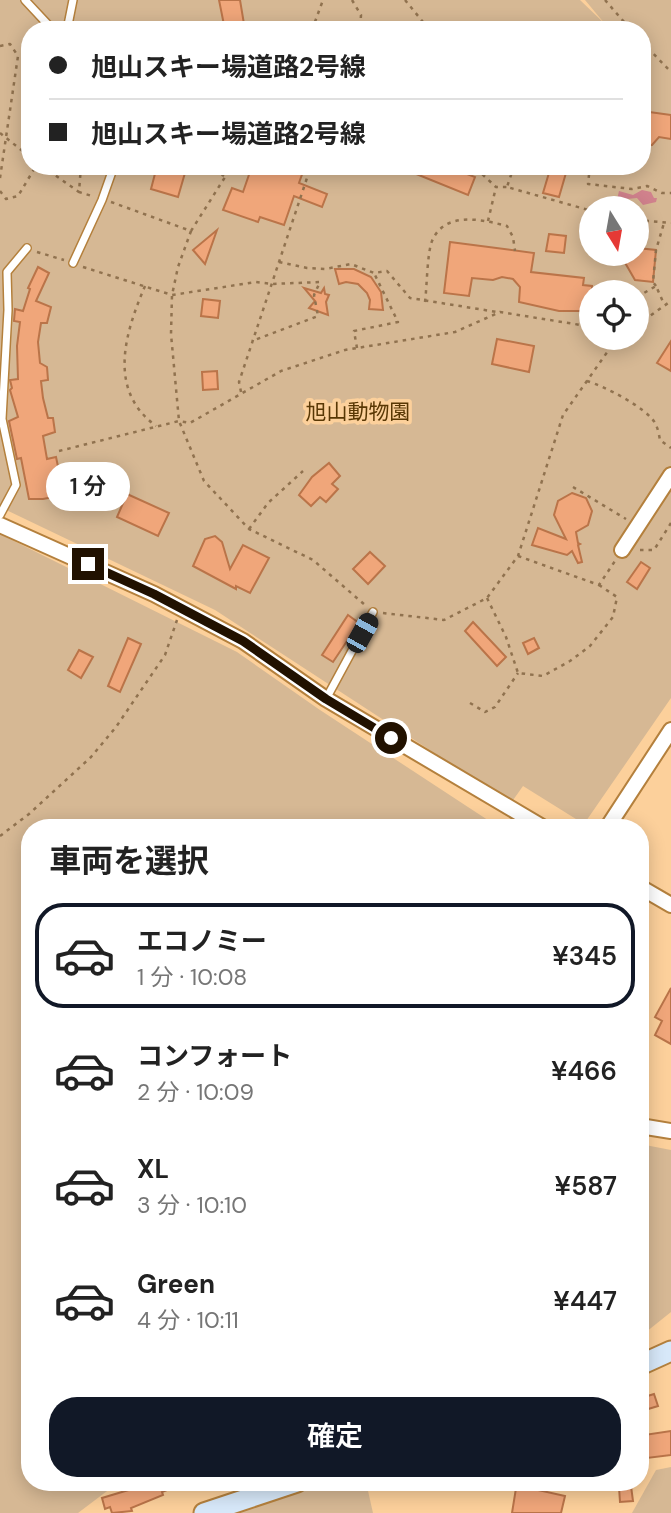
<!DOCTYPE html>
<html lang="ja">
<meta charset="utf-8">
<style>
:root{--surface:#fff;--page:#f6f6f6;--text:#222;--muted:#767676;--line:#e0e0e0;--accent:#111827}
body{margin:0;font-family:"DM Sans","Noto Sans JP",sans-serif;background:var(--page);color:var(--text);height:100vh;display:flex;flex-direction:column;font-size:26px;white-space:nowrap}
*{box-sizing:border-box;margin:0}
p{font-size:23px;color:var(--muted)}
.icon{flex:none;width:38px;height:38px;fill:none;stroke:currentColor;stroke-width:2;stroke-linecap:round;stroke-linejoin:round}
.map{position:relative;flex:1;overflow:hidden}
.details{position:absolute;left:21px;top:819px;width:628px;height:672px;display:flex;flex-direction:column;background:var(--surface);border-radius:28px;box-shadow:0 4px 18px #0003}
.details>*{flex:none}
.hud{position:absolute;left:21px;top:21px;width:630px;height:154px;border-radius:28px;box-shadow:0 4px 18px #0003;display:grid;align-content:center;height:154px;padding:0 28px;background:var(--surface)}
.needle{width:46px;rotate:169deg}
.buttons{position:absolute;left:579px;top:196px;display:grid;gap:14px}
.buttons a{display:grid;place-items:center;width:70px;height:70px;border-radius:50%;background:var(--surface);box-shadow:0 4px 18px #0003;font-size:35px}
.end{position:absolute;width:32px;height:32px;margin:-16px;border:9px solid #211100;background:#fff;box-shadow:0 0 0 4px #fff}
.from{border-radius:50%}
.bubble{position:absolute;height:49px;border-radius:24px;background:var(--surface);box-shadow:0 4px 18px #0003;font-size:23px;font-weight:600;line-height:49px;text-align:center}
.car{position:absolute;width:21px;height:42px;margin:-21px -10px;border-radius:9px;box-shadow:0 0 5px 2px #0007;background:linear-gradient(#222 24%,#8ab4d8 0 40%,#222 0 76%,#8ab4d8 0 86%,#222 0)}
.hud b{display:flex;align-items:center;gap:24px;height:66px;font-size:26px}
.hud b+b{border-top:2px solid var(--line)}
.hud i{width:18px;height:18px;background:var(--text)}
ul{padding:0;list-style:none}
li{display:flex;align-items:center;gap:21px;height:105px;margin:0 14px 10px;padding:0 14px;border:4px solid transparent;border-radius:28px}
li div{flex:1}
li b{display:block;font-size:26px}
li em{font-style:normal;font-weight:600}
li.selected{border-color:var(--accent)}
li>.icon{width:63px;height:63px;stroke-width:1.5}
h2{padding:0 28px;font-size:32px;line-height:84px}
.action{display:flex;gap:14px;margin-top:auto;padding:14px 28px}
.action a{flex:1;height:80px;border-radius:28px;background:var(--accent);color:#fff;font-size:28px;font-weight:600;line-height:80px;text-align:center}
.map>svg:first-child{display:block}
.green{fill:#d6b894;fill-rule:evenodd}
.water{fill:#d0818c}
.building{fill:#f0a67a;stroke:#ba7449;stroke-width:2}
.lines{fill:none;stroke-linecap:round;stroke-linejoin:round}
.lane-casing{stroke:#b4803d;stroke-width:10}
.street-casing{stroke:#b4803d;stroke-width:18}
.secondary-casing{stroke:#b4803d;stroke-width:23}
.path{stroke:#90724f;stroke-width:2.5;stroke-dasharray:3.5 5;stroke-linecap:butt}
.lane{stroke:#fff;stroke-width:7}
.street{stroke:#fff;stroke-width:14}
.secondary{stroke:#d7e8f9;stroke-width:19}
.route{stroke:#211100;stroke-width:9}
.labels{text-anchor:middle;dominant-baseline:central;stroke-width:7;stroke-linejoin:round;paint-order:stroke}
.park-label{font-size:21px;fill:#583704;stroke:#fcd09b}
</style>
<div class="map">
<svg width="671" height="1513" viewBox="0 0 671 1513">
<rect width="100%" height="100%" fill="#fcd09b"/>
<g class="green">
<path d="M 0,0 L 580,0 L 605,24 L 585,0 L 671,0 L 671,698 L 584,824 L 523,786 L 511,803 L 215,610 L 0,507 ZM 30,30 L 642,30 L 642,166 L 30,166 ZM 592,208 L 637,208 L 637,254 L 592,254 ZM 592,292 L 637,292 L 637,338 L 592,338 Z"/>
<path d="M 0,534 L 237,652 L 320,710 L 500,828 L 30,828 L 30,1482 L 119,1482 L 78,1513 L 0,1513 Z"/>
<path d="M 640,1144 L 671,1150 L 671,1312 L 641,1336 Z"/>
<path d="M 671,1467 L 671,1513 L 632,1513 L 656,1470 Z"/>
<path d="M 298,1482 L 366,1482 L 373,1513 L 204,1513 Z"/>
</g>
<path class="water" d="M 642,190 L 651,192 L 654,198 L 657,198 L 656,202 L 643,205 L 637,198 L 617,200 L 619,191 L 633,195 Z"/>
<g class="building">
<path d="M 219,0 L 240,0 L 245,30 L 225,30 Z"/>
<path d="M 642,111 L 671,115 L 671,139 L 659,137 L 652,145 L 642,146 Z"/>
<path d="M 157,166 L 187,166 L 178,197 L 151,189 Z"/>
<path d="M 252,166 L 305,166 L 299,183 L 327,194 L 322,207 L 294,196 L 284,225 L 260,217 L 258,222 L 223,210 L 232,188 L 243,192 Z"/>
<path d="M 446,166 L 475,177 L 468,195 L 399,167 Z"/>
<path d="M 551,166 L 568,166 L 559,197 L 543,193 Z"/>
<path d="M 217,230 L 205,264 L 193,250 Z"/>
<path d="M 549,234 L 566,236 L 564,253 L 546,251 Z"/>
<path d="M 450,242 L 534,253 L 531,272 L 584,278 L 583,285 L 592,286 L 592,311 L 559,311 L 519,302 L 520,287 L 513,279 L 502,277 L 493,280 L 472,278 L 469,296 L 444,293 Z"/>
<path d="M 637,248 L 656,250 L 653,282 L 635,280 L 620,254 L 637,254 Z"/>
<path d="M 38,267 L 49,273 L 36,301 L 51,307 L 47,323 L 41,323 L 38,342 L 40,363 L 47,367 L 48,380 L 41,381 L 43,398 L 48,418 L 53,418 L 55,432 L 43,436 L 47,459 L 56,457 L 64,495 L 43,499 L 29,499 L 21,458 L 17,459 L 9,421 L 18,417 L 10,390 L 12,388 L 10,380 L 18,379 L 17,346 L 20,322 L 14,321 L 15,309 L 23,311 L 30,289 L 28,288 Z"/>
<path d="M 335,269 L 354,269 L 371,277 L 381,292 L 383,310 L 369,309 L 370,300 L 367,293 L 358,284 L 346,282 L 339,284 Z"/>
<path d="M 304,288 L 321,293 L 324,288 L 325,294 L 329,295 L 326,302 L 328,315 L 309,308 L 315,301 Z"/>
<path d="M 203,299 L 220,301 L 218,318 L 201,316 Z"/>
<path d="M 497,339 L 534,346 L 529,372 L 492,364 Z"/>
<path d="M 671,341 L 671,371 L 657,363 Z"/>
<path d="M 217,371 L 218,389 L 203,390 L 202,372 Z"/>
<path d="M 329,463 L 340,476 L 332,484 L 338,489 L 326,502 L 320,497 L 311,506 L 299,495 L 312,477 Z"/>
<path d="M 93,477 L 106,495 L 96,502 L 94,499 L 90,502 L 87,499 L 85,501 L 76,488 Z"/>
<path d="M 572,493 L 586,498 L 592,511 L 588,525 L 576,532 L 578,543 L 580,544 L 578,545 L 582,562 L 578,563 L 572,551 L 567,555 L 532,545 L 538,528 L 566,539 L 554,515 L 558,501 Z"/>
<path d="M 127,494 L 169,513 L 158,536 L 117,517 Z"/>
<path d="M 215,536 L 222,542 L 230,569 L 243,545 L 269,558 L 250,593 L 236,586 L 236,589 L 193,566 L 205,539 Z"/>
<path d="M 370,552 L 385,566 L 368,584 L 353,569 Z"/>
<path d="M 641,562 L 650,568 L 637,589 L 627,582 Z"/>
<path d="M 348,615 L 359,623 L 333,662 L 322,655 Z"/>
<path d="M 473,622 L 506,657 L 497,666 L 465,631 Z"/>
<path d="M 128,638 L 141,644 L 120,692 L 108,686 Z"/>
<path d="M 534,638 L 539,648 L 528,654 L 523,643 Z"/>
<path d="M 79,650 L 93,657 L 81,678 L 68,670 Z"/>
<path d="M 671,988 L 671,1044 L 655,1035 L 662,1021 L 655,1017 Z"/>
<path d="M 654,1394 L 658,1406 L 645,1410 L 641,1398 Z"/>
<path d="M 671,1431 L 671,1455 L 647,1458 L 644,1435 Z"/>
<path d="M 144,1482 L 184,1483 L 162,1492 L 163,1495 L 131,1508 L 132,1511 L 112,1513 L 110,1507 L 105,1509 L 102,1498 L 145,1485 Z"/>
<path d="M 517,1482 L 530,1482 L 529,1488 L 565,1496 L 561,1513 L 512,1513 Z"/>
<path d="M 631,1486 L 633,1501 L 620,1502 L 619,1487 Z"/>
</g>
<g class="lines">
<g class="lane-casing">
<g id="lane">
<path d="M 25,0 L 53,30"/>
<path d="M 67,30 L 73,0"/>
<path d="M 73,263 L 102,200 L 114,166"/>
<path d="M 0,515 L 16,485 L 2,419 L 8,310 L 7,272 L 27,248"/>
<path d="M 326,699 L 373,612"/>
</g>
</g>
<g class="street-casing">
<g id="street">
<path d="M 0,525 L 154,594 L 243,641 L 326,699 L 544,828"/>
<path d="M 622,550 L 671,475"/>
<path d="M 607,828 L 671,730"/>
<path d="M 640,887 L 671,905"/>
<path d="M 640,1126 L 671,1131"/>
</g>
</g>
<g class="secondary-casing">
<g id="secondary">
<path d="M 640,1365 L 671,1351"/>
<path d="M 204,1513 L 297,1482"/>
</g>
</g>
<g class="path">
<path d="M 352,0 L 361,15 L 360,30"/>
<path d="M 405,0 L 423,22 L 425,30"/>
<path d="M 605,0 L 631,30"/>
<path d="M 312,30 L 323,0"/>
<path d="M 642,42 L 671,72"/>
<path d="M 0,46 L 10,44 L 18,56 L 0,178"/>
<path d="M 0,133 L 30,157"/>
<path d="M 42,166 L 79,192"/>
<path d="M 81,166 L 79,192 L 92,196"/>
<path d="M 207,166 L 224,176"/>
<path d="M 482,166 L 482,174 L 496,187 L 507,187"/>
<path d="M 514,166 L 507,187 L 592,211"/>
<path d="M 590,166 L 588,184 L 632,189 L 647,186 L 662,193 L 671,193"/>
<path d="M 0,191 L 6,199 L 18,196 L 36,166"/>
<path d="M 111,202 L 191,231 L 232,166"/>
<path d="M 637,220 L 671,223"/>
<path d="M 488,221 L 496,187"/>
<path d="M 191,231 L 178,267 L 172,295 L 171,334 L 179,421 L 204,481 L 249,529 L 313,560 L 365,605"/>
<path d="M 37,252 L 64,260"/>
<path d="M 279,262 L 307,268 L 325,269 L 351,264 L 374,273 L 387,271 L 410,298 L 497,312"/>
<path d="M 83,267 L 172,295 L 256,282 L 272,284 L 320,282 L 314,295 L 318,316 L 252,341"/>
<path d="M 145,286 C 125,333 107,390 156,426"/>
<path d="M 656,286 L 653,282 L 656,250 L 664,223"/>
<path d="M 637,297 L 656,286 L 664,304"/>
<path d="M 425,302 C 427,287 427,254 432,241 C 445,210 484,220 507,226 L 513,237 L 515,251"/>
<path d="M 637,325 L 671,301"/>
<path d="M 357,348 L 354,331 L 398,322 L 374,273"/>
<path d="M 587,381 C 604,386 647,408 655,423 C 658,428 659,435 660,440 L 671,448"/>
<path d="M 241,392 L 239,382 L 311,166"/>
<path d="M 59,451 L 179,421 L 190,423 L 281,371 L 345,350 L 455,332 L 500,312 L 587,326 L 592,323"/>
<path d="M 573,487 L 626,519"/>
<path d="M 249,529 L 268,503 L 303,471"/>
<path d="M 640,550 L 654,550 L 671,523"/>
<path d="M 518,556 L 599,585 L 615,561"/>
<path d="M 487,598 L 506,637 L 518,673 L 543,676 L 570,661 L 590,646 L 613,617 L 617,597 L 599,585"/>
<path d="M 383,613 L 444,620 L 487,598 L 518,556 L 563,415 L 615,341 L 619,338"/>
<path d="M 470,703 L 485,712 L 495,707 L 518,673"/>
<path d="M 556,823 L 564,828"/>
<path d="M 0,836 L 29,814 L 91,757 L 116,727 L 165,655 L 177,620"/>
</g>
<use href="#lane" class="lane"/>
<use href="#street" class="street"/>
<use href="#secondary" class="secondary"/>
</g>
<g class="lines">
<path class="route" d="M 88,564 L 154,594 L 243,641 L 326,699 L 391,738"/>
</g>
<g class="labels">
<g class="park-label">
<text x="358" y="412">旭山動物園</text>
</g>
</g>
</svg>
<div class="buttons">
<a><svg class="needle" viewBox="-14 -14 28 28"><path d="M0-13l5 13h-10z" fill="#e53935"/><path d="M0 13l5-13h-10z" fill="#767676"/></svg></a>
<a><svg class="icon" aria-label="locate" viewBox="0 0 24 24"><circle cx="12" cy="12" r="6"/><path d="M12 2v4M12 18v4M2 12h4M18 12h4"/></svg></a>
</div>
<i class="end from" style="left:391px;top:738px"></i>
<i class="end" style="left:88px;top:564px"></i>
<div class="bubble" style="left:46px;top:462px;width:84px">1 分</div>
<i class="car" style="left:362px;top:633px;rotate:29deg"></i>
<div class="hud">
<b><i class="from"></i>旭山スキー場道路2号線</b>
<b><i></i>旭山スキー場道路2号線</b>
</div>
<section class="details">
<h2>車両を選択</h2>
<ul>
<li class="selected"><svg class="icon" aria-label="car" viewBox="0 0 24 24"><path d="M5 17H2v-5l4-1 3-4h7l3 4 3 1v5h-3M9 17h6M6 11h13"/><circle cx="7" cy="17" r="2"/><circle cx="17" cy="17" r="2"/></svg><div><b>エコノミー</b><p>1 分 · 10:08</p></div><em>¥345</em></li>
<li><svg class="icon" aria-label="car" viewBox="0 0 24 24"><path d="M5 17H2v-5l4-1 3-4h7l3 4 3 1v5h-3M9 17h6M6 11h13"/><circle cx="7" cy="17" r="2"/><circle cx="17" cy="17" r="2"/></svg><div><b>コンフォート</b><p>2 分 · 10:09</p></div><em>¥466</em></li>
<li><svg class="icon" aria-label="car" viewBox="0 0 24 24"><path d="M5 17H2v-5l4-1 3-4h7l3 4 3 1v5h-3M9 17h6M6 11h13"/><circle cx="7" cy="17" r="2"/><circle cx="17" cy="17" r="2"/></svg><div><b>XL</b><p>3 分 · 10:10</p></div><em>¥587</em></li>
<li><svg class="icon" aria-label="car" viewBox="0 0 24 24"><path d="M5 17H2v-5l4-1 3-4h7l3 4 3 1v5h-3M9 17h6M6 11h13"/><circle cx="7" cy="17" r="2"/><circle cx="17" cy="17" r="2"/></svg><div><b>Green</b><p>4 分 · 10:11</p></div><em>¥447</em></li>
</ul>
<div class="action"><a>確定</a></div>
</section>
</div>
